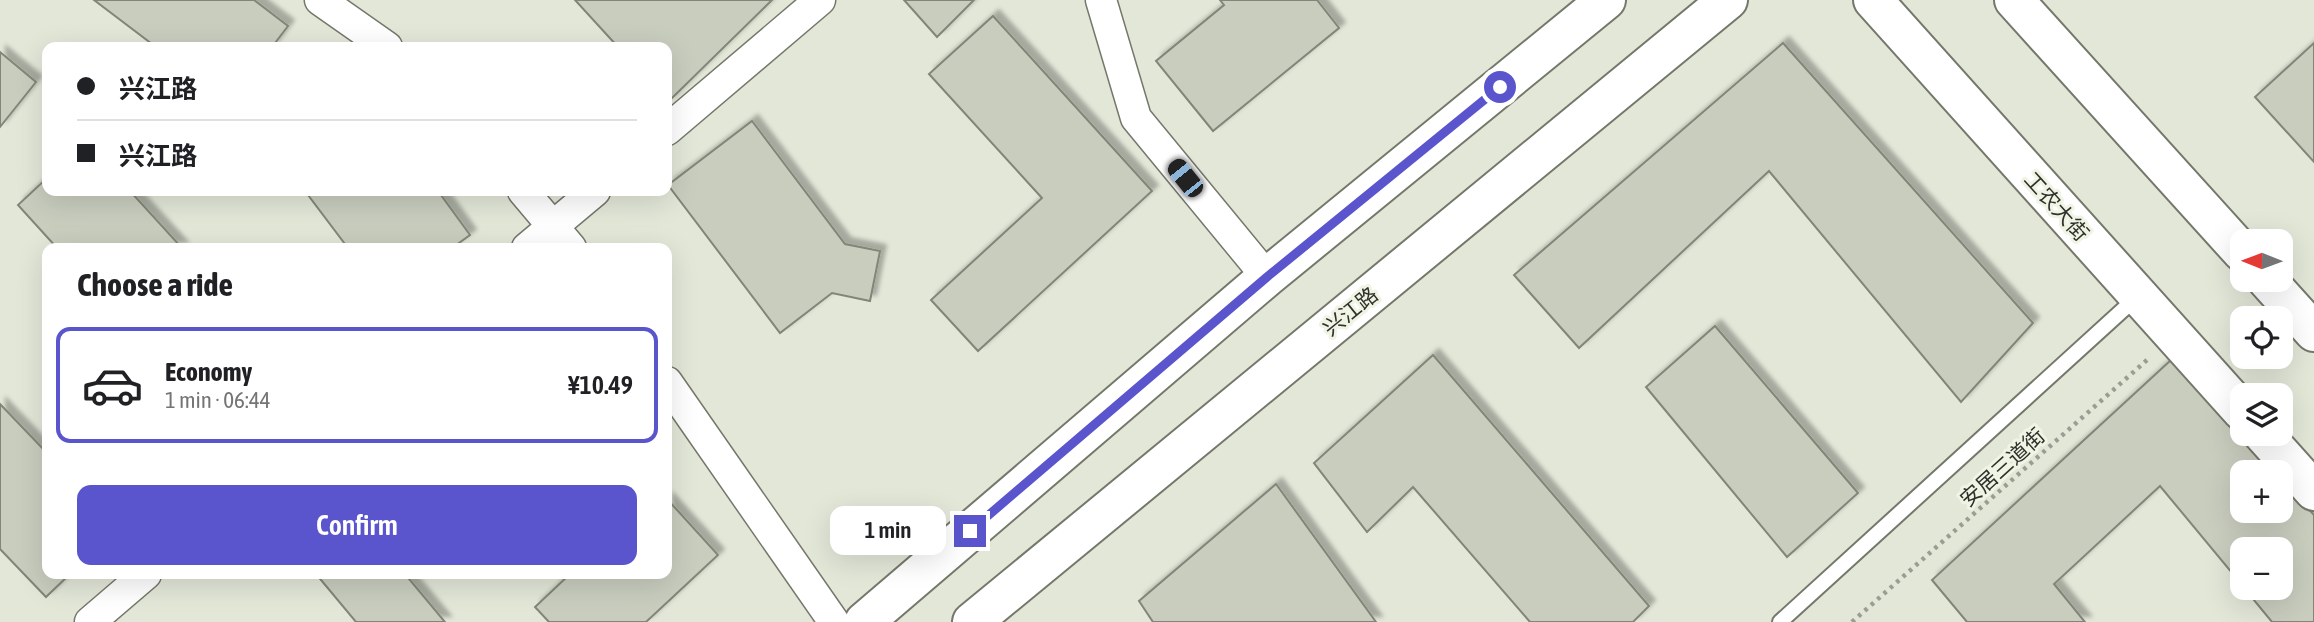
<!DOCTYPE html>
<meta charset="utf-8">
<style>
:root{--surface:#fff;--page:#f2f2f2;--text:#202124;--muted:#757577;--line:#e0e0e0;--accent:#5a55cd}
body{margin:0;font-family:"Asap Condensed","Noto Sans SC",sans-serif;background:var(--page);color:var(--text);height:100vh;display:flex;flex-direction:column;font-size:26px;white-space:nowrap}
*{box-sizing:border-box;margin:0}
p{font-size:23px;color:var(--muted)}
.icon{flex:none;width:38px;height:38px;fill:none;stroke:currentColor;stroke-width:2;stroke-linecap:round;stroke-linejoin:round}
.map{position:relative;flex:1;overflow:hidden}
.drawer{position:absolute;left:42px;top:243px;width:630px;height:336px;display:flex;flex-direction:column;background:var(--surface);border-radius:14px;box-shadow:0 7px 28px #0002}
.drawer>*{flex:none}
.banner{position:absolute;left:42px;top:42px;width:630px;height:154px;border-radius:14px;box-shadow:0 7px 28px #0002;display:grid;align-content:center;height:154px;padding:0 35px;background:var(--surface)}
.needle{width:46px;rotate:271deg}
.controls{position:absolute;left:2230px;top:229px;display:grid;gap:14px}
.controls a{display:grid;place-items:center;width:63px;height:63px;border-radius:14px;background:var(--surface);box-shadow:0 7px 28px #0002;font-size:35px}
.end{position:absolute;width:32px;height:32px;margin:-16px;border:9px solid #5a55cd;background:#fff;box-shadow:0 0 0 4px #fff}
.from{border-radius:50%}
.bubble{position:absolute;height:49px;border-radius:14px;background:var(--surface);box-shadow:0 7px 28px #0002;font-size:23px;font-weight:600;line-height:49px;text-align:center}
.car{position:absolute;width:21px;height:42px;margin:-21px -10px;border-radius:9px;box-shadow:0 0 5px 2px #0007;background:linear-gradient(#222 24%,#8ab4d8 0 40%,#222 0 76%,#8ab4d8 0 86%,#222 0)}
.banner b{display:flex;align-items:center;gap:24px;height:66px;font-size:26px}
.banner b+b{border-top:2px solid var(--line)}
.banner i{width:18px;height:18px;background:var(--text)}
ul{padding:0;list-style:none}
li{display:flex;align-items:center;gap:21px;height:116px;margin:0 14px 10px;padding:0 21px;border:4px solid var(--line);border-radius:14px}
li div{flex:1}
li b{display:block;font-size:26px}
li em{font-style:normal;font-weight:600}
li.active{border-color:var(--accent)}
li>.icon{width:63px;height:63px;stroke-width:1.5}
h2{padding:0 35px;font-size:32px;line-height:84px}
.primary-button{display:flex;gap:14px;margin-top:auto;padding:14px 35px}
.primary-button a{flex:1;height:80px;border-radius:14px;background:var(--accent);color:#fff;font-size:28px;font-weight:600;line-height:80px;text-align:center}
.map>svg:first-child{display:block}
.building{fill:#c8cdbe;stroke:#818678;stroke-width:2;filter:url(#shadow)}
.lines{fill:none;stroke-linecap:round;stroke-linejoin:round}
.service-casing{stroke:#74786a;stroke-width:18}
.minor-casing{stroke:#74786a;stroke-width:33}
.secondary-casing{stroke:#74786a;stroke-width:42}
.primary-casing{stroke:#74786a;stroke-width:42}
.path{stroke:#999d92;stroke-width:4.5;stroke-dasharray:3.5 5;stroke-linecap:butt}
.service{stroke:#fff;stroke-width:14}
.minor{stroke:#fff;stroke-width:30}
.secondary{stroke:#fff;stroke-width:38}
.primary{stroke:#fff;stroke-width:38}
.route{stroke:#5a55cd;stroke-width:9}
.labels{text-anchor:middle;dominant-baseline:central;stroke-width:6;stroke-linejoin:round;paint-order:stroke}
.street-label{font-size:21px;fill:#2f312b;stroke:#eff4e5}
</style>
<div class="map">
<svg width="2314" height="622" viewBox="0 0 2314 622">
<defs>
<filter id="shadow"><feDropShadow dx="6" dy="-6" stdDeviation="2" flood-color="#0004"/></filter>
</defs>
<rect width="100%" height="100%" fill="#e2e7d8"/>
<g class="building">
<path d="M 94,0 L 254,0 L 288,26 L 272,47 L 156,47 Z"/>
<path d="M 575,0 L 772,0 L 668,102 L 667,47 L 618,47 Z"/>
<path d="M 904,0 L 974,0 L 937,37 Z"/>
<path d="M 1220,0 L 1317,0 L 1339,28 L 1213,131 L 1156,61 L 1224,5 Z"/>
<path d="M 993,16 L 1152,191 L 978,351 L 931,300 L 1042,198 L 929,74 Z"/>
<path d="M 1783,43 L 2033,323 L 1961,402 L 1769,171 L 1579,348 L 1514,275 Z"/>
<path d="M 2314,43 L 2314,162 L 2255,97 Z"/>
<path d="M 0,52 L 36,82 L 0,127 Z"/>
<path d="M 752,121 L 845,244 L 880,251 L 870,301 L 832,293 L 780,333 L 668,185 Z"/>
<path d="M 47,178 L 47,191 L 130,191 L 182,248 L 57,248 L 18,205 Z"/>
<path d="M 305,191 L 438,191 L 470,235 L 452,248 L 348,248 Z"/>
<path d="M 1715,326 L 1858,493 L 1787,557 L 1646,387 Z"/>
<path d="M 1433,355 L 1649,606 L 1633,622 L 1530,622 L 1413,487 L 1367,532 L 1314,463 Z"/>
<path d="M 2171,360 L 2275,472 L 2242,472 L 2242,511 L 2280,511 L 2280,478 L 2314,515 L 2314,622 L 2272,622 L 2244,588 L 2280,588 L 2280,550 L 2242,550 L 2242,585 L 2160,486 L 2054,584 L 2085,622 L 1967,622 L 1932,580 Z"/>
<path d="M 0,404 L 47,453 L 47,574 L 70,574 L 46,597 L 0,549 Z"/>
<path d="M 1276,484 L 1376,622 L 1153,622 L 1139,601 Z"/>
<path d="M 667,499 L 718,555 L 646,622 L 549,622 L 535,607 L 570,574 L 667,574 Z"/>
<path d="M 316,574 L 405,574 L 445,622 L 356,622 Z"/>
</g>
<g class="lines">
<g class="service-casing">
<path id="service" d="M 1780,622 L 2137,297"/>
</g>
<g class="minor-casing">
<g id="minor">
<path d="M 320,0 L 387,47"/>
<path d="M 1101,0 L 1136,118 L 1267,277"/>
<path d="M 667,130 L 820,0"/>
<path d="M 523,191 L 571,248"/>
<path d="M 527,248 L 595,191"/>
<path d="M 667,382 L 834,622"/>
<path d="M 90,622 L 146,574"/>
</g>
</g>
<g class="secondary-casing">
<g id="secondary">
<path d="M 864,622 L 1267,277 L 1606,0"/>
<path d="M 972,622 L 1728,0"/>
</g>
</g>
<g class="primary-casing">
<g id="primary">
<path d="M 1873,0 L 2242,411"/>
<path d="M 2014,0 L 2242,252"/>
<path d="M 2267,280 L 2314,332"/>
<path d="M 2263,434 L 2314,491"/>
</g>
</g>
<path class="path" d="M 1852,622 L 2147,360"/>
<use href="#service" class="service"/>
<use href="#minor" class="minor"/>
<use href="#secondary" class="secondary"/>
<use href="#primary" class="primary"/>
</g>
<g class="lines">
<path class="route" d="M 970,531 L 1267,277 L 1500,87"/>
</g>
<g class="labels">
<g class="street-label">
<text transform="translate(2057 206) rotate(48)">工农大街</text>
<text transform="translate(1350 311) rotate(-39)">兴江路</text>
<text transform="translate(2002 467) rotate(-42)">安居三道街</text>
</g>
</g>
</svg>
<div class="controls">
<a><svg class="needle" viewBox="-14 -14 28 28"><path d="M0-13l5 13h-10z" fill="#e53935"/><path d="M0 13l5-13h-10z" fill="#757577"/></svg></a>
<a><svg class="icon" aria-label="locate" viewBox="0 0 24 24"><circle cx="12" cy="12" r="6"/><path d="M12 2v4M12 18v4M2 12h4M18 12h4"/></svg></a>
<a><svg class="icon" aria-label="layers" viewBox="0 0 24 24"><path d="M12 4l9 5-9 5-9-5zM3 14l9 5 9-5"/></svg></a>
<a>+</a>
<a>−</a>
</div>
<i class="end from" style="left:1500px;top:87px"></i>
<i class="end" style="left:970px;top:531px"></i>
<div class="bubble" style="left:830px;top:506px;width:116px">1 min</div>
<i class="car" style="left:1185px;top:178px;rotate:321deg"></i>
<div class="banner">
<b><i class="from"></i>兴江路</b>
<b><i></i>兴江路</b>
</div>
<section class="drawer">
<h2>Choose a ride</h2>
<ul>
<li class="active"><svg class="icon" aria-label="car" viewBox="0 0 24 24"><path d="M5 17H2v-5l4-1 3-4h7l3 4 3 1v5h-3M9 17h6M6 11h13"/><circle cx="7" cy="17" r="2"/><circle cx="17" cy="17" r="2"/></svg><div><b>Economy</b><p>1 min · 06:44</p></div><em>¥10.49</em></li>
</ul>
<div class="primary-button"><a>Confirm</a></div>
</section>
</div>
